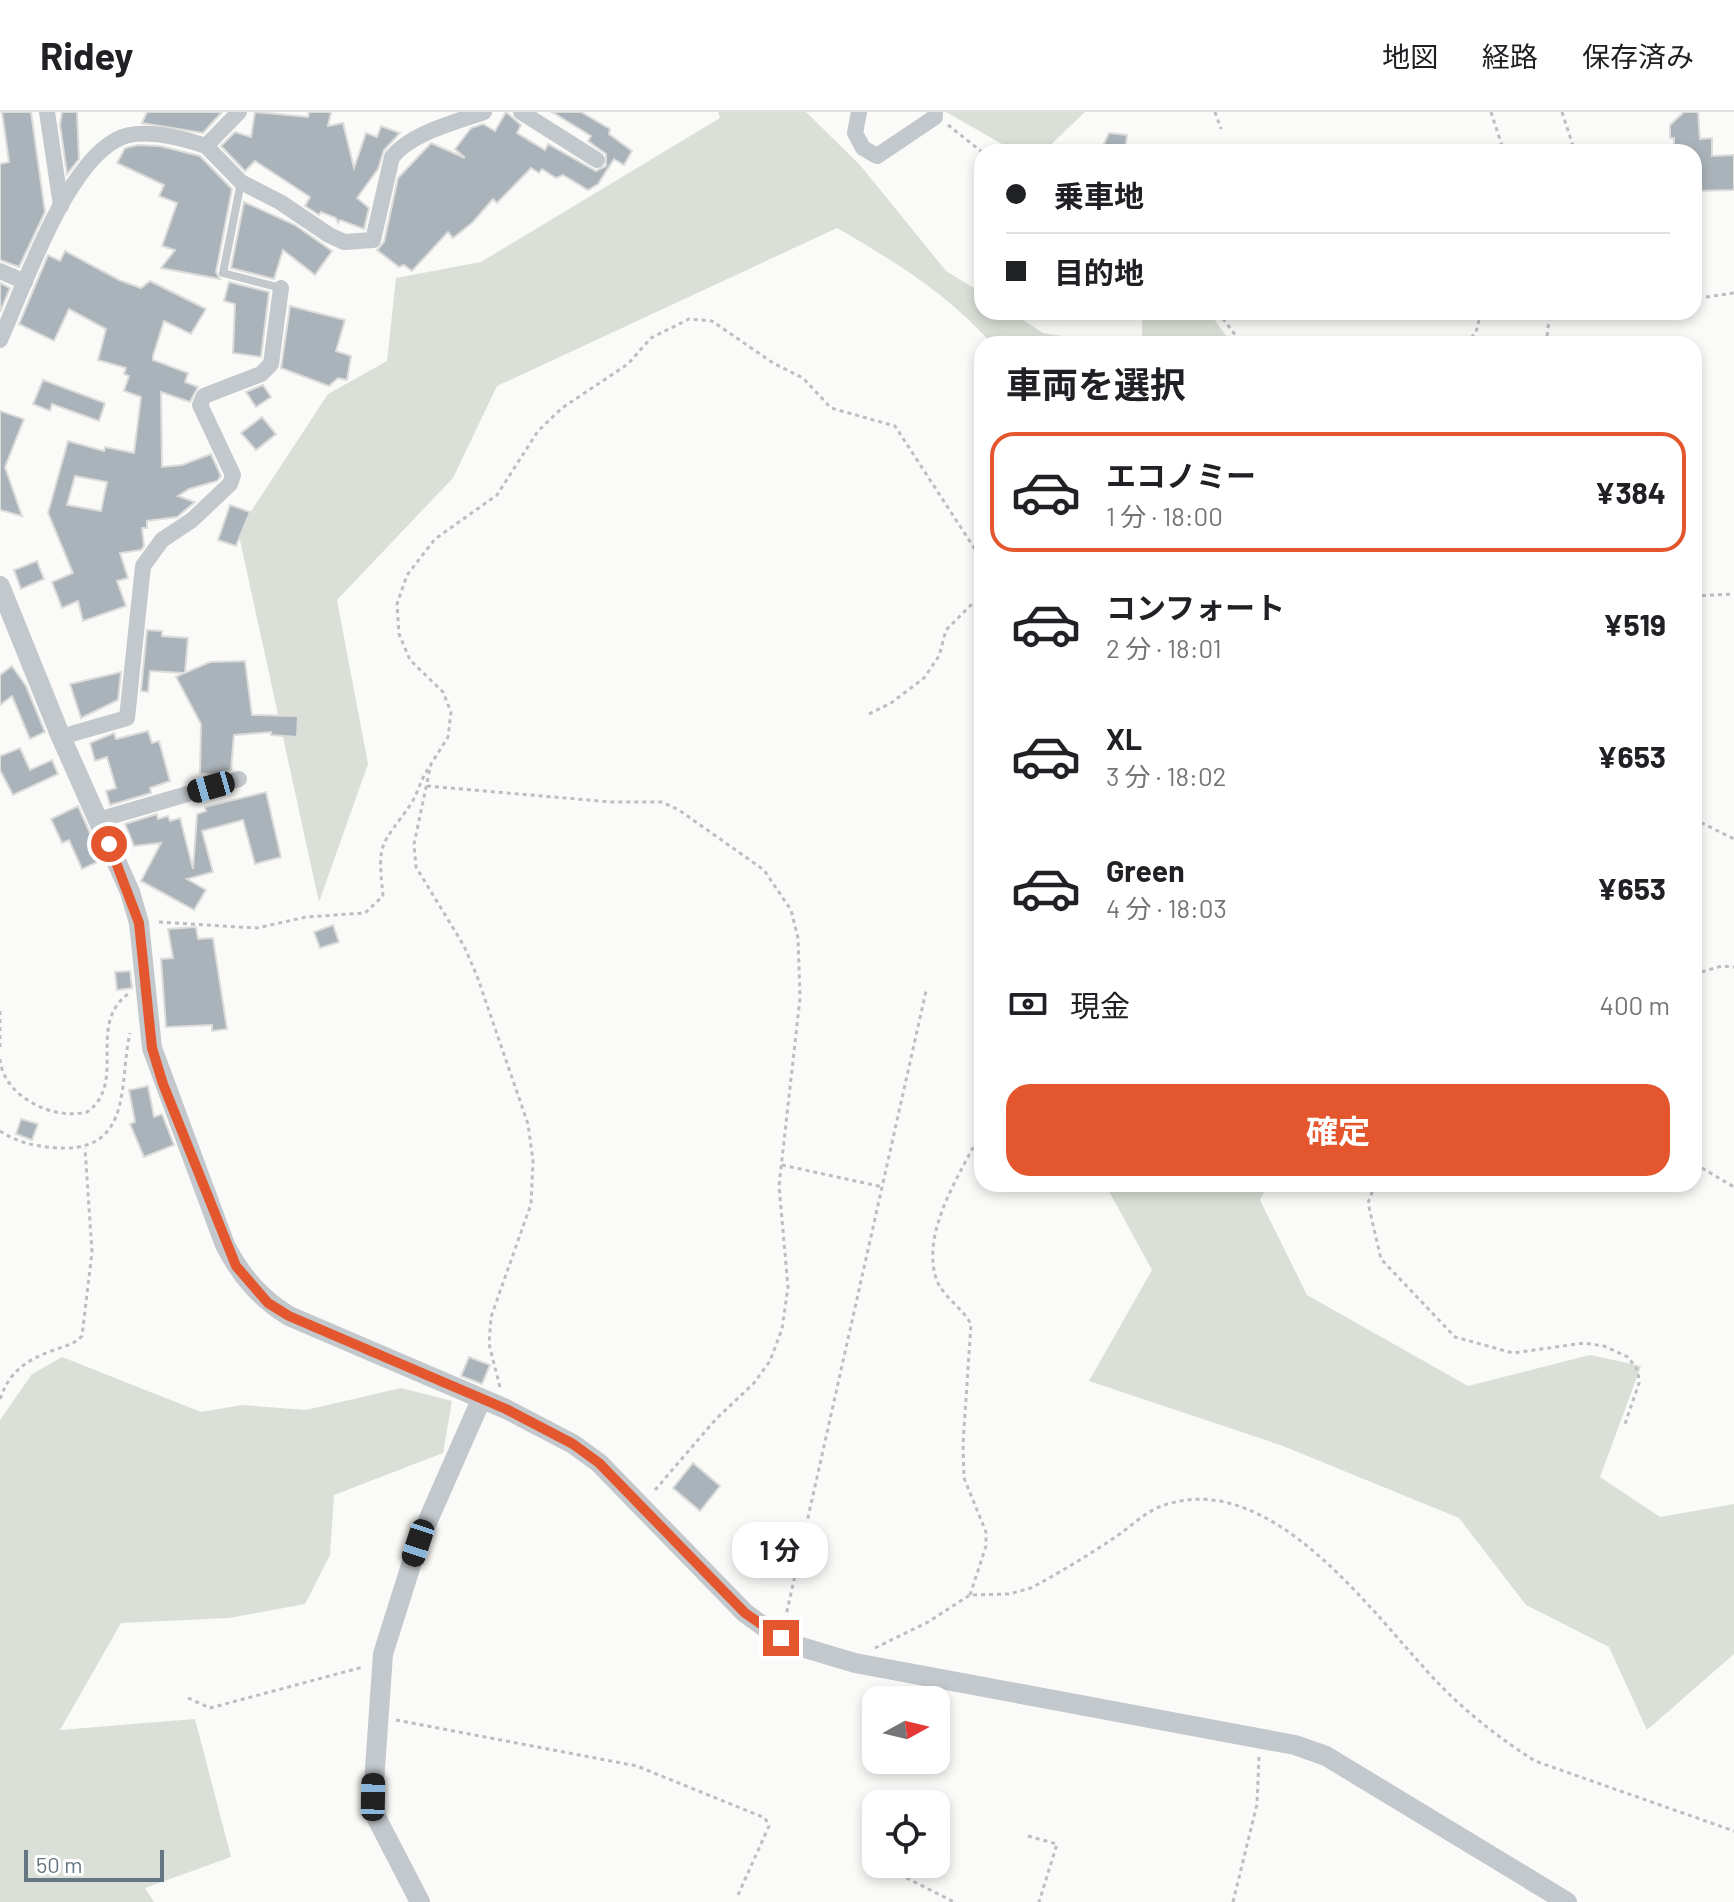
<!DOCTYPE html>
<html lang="ja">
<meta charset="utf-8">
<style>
:root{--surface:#fff;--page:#f2f2f2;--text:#202124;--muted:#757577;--line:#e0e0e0;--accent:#e4572e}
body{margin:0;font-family:Barlow,"Noto Sans JP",sans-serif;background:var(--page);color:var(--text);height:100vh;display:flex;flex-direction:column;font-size:30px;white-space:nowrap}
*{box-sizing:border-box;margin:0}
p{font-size:26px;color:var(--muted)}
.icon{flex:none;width:44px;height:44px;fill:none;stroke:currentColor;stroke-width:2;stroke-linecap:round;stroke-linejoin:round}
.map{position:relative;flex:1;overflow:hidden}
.side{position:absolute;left:974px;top:224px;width:728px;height:856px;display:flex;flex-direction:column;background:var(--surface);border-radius:24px;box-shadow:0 4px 12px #0003}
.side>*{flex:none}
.hud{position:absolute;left:974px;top:32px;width:728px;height:176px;border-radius:24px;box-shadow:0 4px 12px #0003;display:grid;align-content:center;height:176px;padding:0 32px;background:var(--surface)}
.needle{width:52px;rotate:82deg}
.tools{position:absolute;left:862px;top:1574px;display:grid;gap:16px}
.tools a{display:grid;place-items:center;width:88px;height:88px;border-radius:16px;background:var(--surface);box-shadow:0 4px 12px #0003;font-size:40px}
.scale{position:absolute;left:24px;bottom:20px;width:140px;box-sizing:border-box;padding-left:8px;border:4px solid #657683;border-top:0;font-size:22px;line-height:28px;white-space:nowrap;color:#657683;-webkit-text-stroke:6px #fff;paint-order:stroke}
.end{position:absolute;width:36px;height:36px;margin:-18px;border:10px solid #e4572e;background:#fff;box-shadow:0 0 0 4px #fff}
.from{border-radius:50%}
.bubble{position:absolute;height:56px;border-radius:24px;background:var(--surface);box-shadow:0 4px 12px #0003;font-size:26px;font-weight:700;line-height:56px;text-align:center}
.car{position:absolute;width:24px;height:48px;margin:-24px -12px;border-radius:10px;box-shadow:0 0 6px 2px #0007;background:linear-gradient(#222 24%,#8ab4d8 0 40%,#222 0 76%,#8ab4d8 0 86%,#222 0)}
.hud b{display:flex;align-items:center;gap:28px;height:76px;font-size:30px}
.hud b+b{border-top:2px solid var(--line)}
.hud i{width:20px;height:20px;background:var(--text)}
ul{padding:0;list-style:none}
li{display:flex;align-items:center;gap:24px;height:120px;margin:0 16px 12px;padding:0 16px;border:4px solid transparent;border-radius:24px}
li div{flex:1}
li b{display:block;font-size:30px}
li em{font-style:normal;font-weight:700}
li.current{border-color:var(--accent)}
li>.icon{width:72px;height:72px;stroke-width:1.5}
h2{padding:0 32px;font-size:36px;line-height:96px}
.pay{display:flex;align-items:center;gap:20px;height:88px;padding:0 32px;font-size:30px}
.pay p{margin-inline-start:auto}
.cta{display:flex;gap:16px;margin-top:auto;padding:16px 32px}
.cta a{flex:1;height:92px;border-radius:24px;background:var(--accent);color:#fff;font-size:32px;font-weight:700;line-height:92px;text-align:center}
header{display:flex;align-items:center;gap:48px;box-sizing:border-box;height:112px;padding:0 40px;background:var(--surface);border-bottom:2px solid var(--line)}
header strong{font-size:38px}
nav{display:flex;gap:44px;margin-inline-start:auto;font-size:28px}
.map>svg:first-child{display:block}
.green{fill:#dadfd7}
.building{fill:#aab3b9;stroke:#dcdcda;stroke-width:2;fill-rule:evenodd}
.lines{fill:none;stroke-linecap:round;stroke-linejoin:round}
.path{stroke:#bbbfc2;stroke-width:3;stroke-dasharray:4 4;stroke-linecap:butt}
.service{stroke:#c3c8cc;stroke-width:8}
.minor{stroke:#c3c8cc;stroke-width:16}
.tertiary{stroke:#c3c8cc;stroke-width:20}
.route{stroke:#e4572e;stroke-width:10}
</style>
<header>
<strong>Ridey</strong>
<nav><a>地図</a><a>経路</a><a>保存済み</a></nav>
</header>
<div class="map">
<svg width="1734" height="1790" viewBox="0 0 1734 1790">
<rect width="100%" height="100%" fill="#fafaf8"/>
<g class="green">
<path d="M 718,0 L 806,0 L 860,53 L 946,159 L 982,181 L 982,200 L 1011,200 L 1043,221 L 1107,232 L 992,232 C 948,182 894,149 837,116 L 497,274 L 453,366 L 337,488 L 368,652 L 319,790 L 238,419 L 328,282 L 387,249 L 396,166 L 481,150 L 720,6 Z"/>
<path d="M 946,0 L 1085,0 L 1043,40 L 1016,40 Z"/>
<path d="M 1142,200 L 1209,200 L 1232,232 L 1142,232 Z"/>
<path d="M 1105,1072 L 1268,1072 L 1260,1088 L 1307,1183 L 1468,1274 L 1590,1243 L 1641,1254 L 1600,1365 L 1660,1405 L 1734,1392 L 1734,1542 L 1647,1618 L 1609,1535 L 1526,1493 L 1459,1406 L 1283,1334 L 1089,1269 L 1152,1158 Z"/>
<path d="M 62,1245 L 201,1300 L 242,1293 L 306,1298 L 401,1276 L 452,1289 L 443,1341 L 334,1383 L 330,1443 L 305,1492 L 229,1506 L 121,1511 L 60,1618 L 195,1607 L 231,1745 L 145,1776 L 154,1790 L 0,1790 L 0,1308 L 32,1262 Z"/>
</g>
<g class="building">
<path d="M 2,0 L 31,0 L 45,100 L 19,155 L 0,148 L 0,52 L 9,50 Z"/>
<path d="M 62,0 L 77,0 L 79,47 L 67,62 L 60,13 Z"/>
<path d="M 147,0 L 222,0 L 203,21 L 142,11 Z"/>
<path d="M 255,0 L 308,5 L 309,0 L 331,0 L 328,14 L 343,11 L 354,56 L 366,21 L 377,25 L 381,14 L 400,21 L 384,38 L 378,57 L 357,86 L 369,96 L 364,117 L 340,108 L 338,111 L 336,106 L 321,100 L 319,103 L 305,94 L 310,85 L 255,49 L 245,59 L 221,34 L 235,20 L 251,25 Z"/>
<path d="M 506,0 L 521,13 L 517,21 L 545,38 L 548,32 L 596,59 L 606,54 L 606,42 L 588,29 L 591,24 L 552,0 L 581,0 L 610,17 L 609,22 L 632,39 L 624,53 L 614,47 L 598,72 L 588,78 L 563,63 L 556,66 L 542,57 L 539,61 L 531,56 L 497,91 L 493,87 L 473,110 L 453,126 L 448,120 L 412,159 L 404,153 L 399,155 L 377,138 L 384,130 L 398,66 L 431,31 L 465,46 L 455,37 L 471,16 L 483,12 L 495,19 Z"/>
<path d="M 1684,0 L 1698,0 L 1700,27 L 1712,26 L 1712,44 L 1734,43 L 1734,78 L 1694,79 L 1694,40 L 1674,40 L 1674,26 L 1670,26 L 1670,13 Z"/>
<path d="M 1109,21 L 1127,23 L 1125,40 L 1100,40 Z"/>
<path d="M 138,33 L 160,34 L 200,44 L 232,77 L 216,160 L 220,167 L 161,156 L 175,138 L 162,134 L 177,91 L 159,84 L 164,73 L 117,51 L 125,36 Z"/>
<path d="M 244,90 L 295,113 L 332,139 L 315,163 L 283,138 L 274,167 L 231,156 Z"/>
<path d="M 65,139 L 119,168 L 141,176 L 150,169 L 206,197 L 191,222 L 164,209 L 153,244 L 153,248 L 188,261 L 185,270 L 198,275 L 190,290 L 161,280 L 162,355 L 182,353 L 211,342 L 221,364 L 217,369 L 189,377 L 178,384 L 195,390 L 177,405 L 147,409 L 147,416 L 142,416 L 144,434 L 141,438 L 120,441 L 128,466 L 117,469 L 126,494 L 83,509 L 78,489 L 62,496 L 52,470 L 73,461 L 48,401 L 68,329 L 104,339 L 105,335 L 134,341 L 141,285 L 124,279 L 129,264 L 124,262 L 126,256 L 98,248 L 106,217 L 69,197 L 54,229 L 19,212 L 48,143 L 60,149 ZM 75,364 L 107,370 L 101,399 L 67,393 Z"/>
<path d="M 229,170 L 269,180 L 261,245 L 233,241 L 235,192 L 224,189 Z"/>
<path d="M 0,171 L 10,176 L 0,200 Z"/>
<path d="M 290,194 L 345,208 L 336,239 L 351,244 L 347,268 L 338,266 L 329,274 L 281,256 Z"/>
<path d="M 43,268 L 105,291 L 99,309 L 52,292 L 50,299 L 33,292 Z"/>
<path d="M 263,273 L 271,285 L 256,295 L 246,280 Z"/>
<path d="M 0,299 L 24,307 L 5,355 L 22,404 L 0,398 Z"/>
<path d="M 262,305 L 276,322 L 256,338 L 241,321 Z"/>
<path d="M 230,393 L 250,400 L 236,434 L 218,428 Z"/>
<path d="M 37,449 L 44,467 L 21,477 L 14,458 Z"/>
<path d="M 147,518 L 162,519 L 162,524 L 188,526 L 185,561 L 210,550 L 245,549 L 252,603 L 298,604 L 297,625 L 271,623 L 271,620 L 234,623 L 231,658 L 214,663 L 200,661 L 201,612 L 176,565 L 184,561 L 150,559 L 148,580 L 141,579 Z"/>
<path d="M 12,554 L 26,574 L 45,620 L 30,627 L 12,584 L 0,593 L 0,563 Z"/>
<path d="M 121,560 L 118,588 L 81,606 L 70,572 Z"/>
<path d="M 148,619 L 152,631 L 159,629 L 170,669 L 150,676 L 151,681 L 110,693 L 106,679 L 116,676 L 107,645 L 95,649 L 90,631 L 114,621 L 116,627 Z"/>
<path d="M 20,636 L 30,658 L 52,648 L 58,662 L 13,683 L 0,658 L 0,644 Z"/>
<path d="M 266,680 L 281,745 L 255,752 L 243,708 L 202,719 L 213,760 L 187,767 L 206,778 L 194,798 L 141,769 L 161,731 L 134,734 L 125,712 L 157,702 L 158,707 L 168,704 L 170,709 L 180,706 L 193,757 L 197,702 L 206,699 L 205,695 Z"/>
<path d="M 78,694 L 102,748 L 82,757 L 69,728 L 62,731 L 51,707 Z"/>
<path d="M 333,813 L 339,830 L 320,836 L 314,820 Z"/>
<path d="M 196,815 L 198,827 L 213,826 L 227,917 L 212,919 L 212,913 L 166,915 L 161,847 L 173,846 L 168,817 Z"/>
<path d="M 130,859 L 132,876 L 117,878 L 115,860 Z"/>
<path d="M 148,974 L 154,1005 L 162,1002 L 174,1033 L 144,1045 L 130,1012 L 135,1010 L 129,978 Z"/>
<path d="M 21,1007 L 38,1012 L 32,1028 L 16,1022 Z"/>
<path d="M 469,1245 L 490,1253 L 482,1272 L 461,1264 Z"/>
<path d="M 693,1351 L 720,1374 L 700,1399 L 673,1376 Z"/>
</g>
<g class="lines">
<g class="path">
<path d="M 1215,0 L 1221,17"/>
<path d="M 1491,0 L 1504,40"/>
<path d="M 1562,0 L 1575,40"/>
<path d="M 948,13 L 982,40"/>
<path d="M 1706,185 L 1734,181"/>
<path d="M 1218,200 L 1242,232"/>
<path d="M 1466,232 L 1476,220 L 1481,200"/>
<path d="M 1546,232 L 1550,200"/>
<path d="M 1694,484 L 1734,482"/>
<path d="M 869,602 L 891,591 L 924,566 L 939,544 L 946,518 L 982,482"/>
<path d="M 427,674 L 611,690 L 662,690 L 679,698 L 764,758 L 791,798 L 798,826 L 800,886 L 779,1074 L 788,1175 L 782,1217 L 770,1249 L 754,1271 L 716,1307 L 655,1378"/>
<path d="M 1694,707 L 1734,727"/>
<path d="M 159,810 L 257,816 L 306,805 L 365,801 L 383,784 C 377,728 381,735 411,692 C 419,679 421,665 431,653"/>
<path d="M 1694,862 L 1722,854 L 1734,855"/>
<path d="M 0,899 L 0,939"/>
<path d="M 0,947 C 3,984 53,1009 87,1000 C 128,971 86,913 128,882"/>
<path d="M 0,1019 C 19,1032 43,1036 65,1036 C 133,1036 119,967 130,921"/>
<path d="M 782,1053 L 883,1075"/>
<path d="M 1702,1056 L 1734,1075"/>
<path d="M 1375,1072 L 1368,1091 L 1381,1147 L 1455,1225 L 1513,1241 L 1584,1231 L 1604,1234 L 1628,1245 L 1638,1259 L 1639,1271 L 1625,1312"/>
<path d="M 500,1275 L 489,1232 L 491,1205 L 531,1092 L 533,1049 L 528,1012 L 477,864 L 464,834 L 416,755 L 414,732 L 431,652 L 448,625 L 451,600 L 443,580 L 410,548 L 399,522 L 397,492 L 407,463 L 435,427 L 497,383 L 538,319 L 562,296 L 628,252 L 651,226 L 689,207 L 712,209 L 773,251 L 803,266 L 831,296 L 895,314 L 982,448"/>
<path d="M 0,1287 C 10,1259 26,1248 54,1238 C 65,1234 73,1233 82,1224 L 92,1140 L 85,1036"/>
<path d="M 970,1483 L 986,1434 L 986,1420 L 964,1366 L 963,1332 L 971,1212 C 963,1197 943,1184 937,1169 C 919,1120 962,1060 982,1018"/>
<path d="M 785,1508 L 926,879"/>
<path d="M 875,1536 L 928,1510 L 970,1483 L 1009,1482 L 1031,1476 C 1059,1461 1087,1444 1114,1426 C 1129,1416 1143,1402 1159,1395 C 1271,1351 1375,1506 1440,1573 C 1468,1602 1502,1628 1535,1649 L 1734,1719"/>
<path d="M 188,1586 L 210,1596 L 363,1555"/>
<path d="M 396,1608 L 637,1654 L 765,1706 L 769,1714 L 738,1783"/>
<path d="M 1028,1724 L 1057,1732 L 1039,1790"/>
<path d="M 885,1755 L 954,1790"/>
<path d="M 1233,1790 L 1257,1692 L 1259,1645"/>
</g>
<path class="service" d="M 241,70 L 223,161 L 281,176"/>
<g class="minor">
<path d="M 47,0 L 61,94"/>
<path d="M 521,0 L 597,48"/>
<path d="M 859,0 L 855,21 L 863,36 L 877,44 L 935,5 L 935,0"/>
<path d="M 206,34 L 241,70 L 280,90 L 329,123 L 344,130 L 373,128 L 392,45 C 413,20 454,11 484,0"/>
<path d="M 0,159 L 25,170"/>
<path d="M 0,228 C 24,175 64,56 116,28 C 140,14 182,26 206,34 L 239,0"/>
<path d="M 61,625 L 127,606 L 143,454 L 162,428 L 192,408 L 230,372 L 233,363 L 200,293 L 204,284 L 261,262 L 271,252 L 281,176"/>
<path d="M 98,708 L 239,667"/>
</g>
<g class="tertiary">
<path d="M 0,474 L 61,625 L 130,780 L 139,811 L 152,936 L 225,1133 C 241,1164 260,1186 289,1204 L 506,1297 L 573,1332 L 599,1351 L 745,1501 L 774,1522 L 798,1534 L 855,1551 L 1295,1633 L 1326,1644 L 1567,1790"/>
<path d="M 420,1790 L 376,1705 L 373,1685 L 383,1542 L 418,1431 L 481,1288"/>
</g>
</g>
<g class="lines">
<path class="route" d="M 109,732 L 139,811 L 152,936 L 163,972 L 236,1154 L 268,1191 L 289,1204 L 506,1297 L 573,1332 L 599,1351 L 745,1501 L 781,1526"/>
</g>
</svg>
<div class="tools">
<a><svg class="needle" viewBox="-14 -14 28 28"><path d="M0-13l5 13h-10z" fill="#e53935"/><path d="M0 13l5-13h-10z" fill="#757577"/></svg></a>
<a><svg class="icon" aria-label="locate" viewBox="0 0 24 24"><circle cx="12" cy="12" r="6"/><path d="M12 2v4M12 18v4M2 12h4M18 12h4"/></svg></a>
</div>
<div class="scale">50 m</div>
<i class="end from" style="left:109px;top:732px"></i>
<i class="end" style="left:781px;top:1526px"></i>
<div class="bubble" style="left:732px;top:1410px;width:96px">1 分</div>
<i class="car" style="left:211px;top:675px;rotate:254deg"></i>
<i class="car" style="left:418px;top:1431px;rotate:198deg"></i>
<i class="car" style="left:373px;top:1685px;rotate:1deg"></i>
<div class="hud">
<b><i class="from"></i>乗車地</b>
<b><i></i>目的地</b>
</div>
<section class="side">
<h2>車両を選択</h2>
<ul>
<li class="current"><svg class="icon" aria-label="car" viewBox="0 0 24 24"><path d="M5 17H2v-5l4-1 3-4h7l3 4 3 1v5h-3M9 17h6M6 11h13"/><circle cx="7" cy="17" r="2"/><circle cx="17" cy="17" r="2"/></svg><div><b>エコノミー</b><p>1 分 · 18:00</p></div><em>¥384</em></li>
<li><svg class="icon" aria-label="car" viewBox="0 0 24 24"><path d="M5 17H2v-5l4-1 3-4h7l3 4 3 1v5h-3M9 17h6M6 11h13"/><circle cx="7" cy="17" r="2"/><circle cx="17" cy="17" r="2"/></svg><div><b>コンフォート</b><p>2 分 · 18:01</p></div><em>¥519</em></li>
<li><svg class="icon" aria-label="car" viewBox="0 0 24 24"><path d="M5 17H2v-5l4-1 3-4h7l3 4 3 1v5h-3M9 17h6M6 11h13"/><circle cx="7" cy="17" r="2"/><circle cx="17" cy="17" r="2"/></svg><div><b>XL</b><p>3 分 · 18:02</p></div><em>¥653</em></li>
<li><svg class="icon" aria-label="car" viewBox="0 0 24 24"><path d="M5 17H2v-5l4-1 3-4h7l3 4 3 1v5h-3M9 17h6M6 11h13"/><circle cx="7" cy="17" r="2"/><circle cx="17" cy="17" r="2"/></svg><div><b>Green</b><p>4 分 · 18:03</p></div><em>¥653</em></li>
</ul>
<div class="pay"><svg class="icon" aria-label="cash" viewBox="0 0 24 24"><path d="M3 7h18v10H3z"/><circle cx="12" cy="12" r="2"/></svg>現金<p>400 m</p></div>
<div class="cta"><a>確定</a></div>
</section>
</div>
